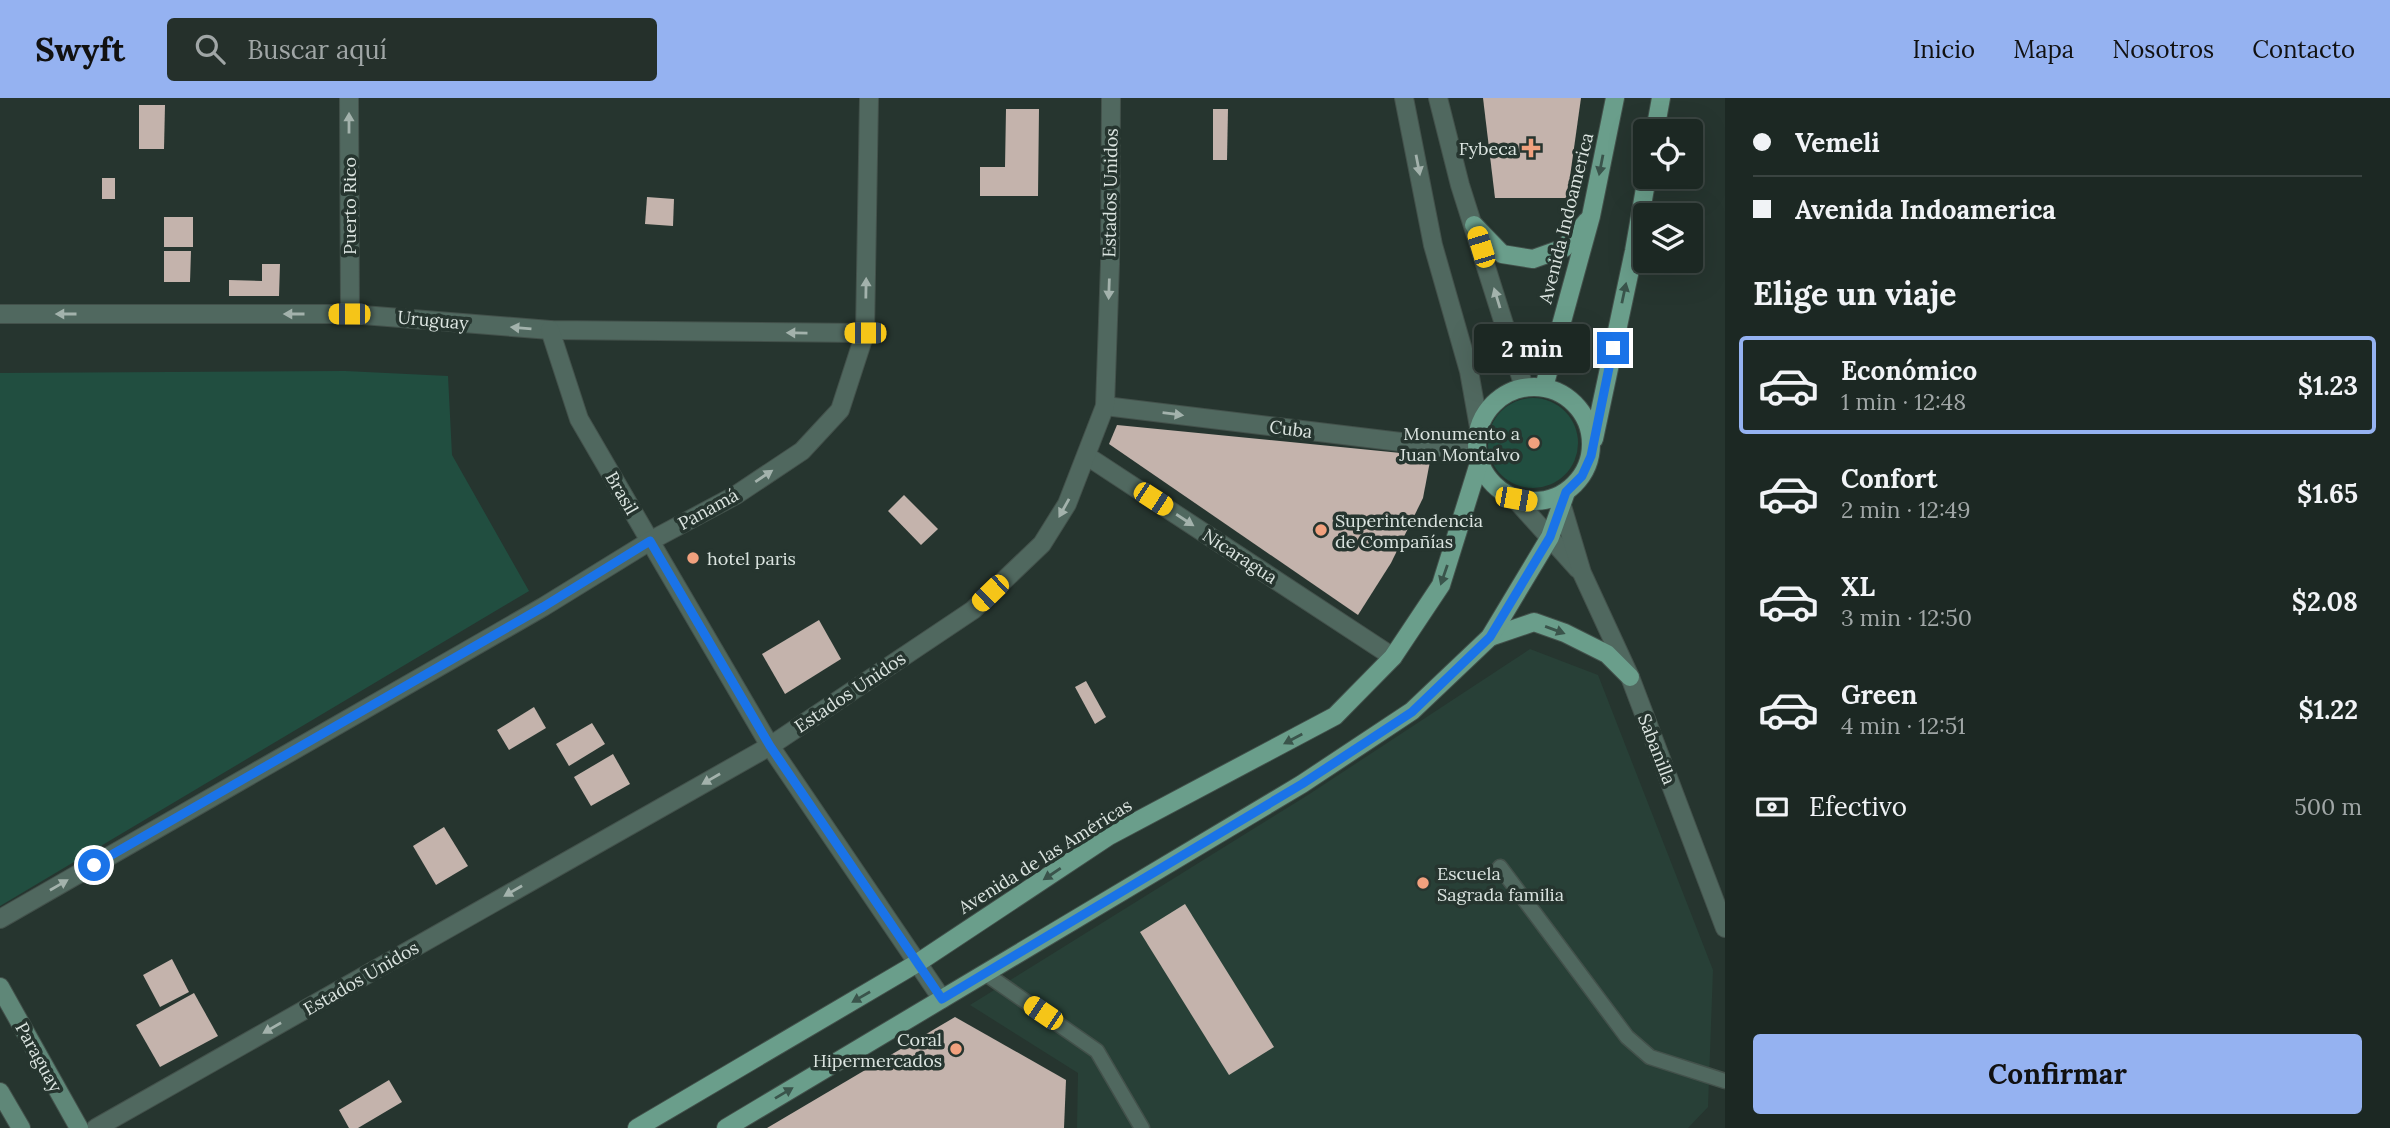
<!DOCTYPE html>
<html lang="es">
<meta charset="utf-8">
<style>
:root{--surface:#1c2823;--page:#25302b;--text:#f1f3f6;--muted:#a0a6a6;--line:#3a4441;--accent:#95b2f1}
body{margin:0;font-family:Lora,serif;background:var(--page);color:var(--text);height:100vh;display:flex;flex-direction:column;font-size:26px;white-space:nowrap}
*{box-sizing:border-box;margin:0}
p{font-size:23px;color:var(--muted)}
.icon{flex:none;width:38px;height:38px;fill:none;stroke:currentColor;stroke-width:2;stroke-linecap:round;stroke-linejoin:round}
.map{position:relative;flex:1;overflow:hidden}
.panel{display:flex;flex-direction:column;background:var(--surface);width:665px}
.panel>*{flex:none}
.guide{display:grid;align-content:center;height:154px;padding:0 28px;background:var(--surface)}
.controls{position:absolute;left:1633px;top:21px;display:grid;gap:14px}
.controls a{display:grid;place-items:center;width:70px;height:70px;border-radius:7px;background:var(--surface);box-shadow:0 7px 28px #0002,0 0 0 2px var(--line);font-size:35px}
.end{position:absolute;width:32px;height:32px;margin:-16px;border:9px solid #1a73e8;background:#fff;box-shadow:0 0 0 4px #fff}
.from{border-radius:50%}
.bubble{position:absolute;height:49px;border-radius:7px;background:var(--surface);box-shadow:0 7px 28px #0002,0 0 0 2px var(--line);font-size:23px;font-weight:700;line-height:49px;text-align:center}
.car{position:absolute;width:21px;height:42px;margin:-21px -10px;border-radius:9px;box-shadow:0 0 5px 2px #0007;background:linear-gradient(#f5c518 24%,#345 0 40%,#f5c518 0 76%,#345 0 86%,#f5c518 0)}
.guide b{display:flex;align-items:center;gap:24px;height:66px;font-size:26px}
.guide b+b{border-top:2px solid var(--line)}
.guide i{width:18px;height:18px;background:var(--text)}
ul{padding:0;list-style:none}
li{display:flex;align-items:center;gap:21px;height:98px;margin:0 14px 10px;padding:0 14px;border:4px solid transparent;border-radius:7px}
li div{flex:1}
li b{display:block;font-size:26px}
li em{font-style:normal;font-weight:700}
li.current{border-color:var(--accent)}
li>.icon{width:63px;height:63px;stroke-width:1.5}
h2{padding:0 28px;font-size:32px;line-height:84px}
.pay{display:flex;align-items:center;gap:18px;height:77px;padding:0 28px;font-size:26px}
.pay p{margin-inline-start:auto}
.button{display:flex;gap:14px;margin-top:auto;padding:14px 28px}
.button a{flex:1;height:80px;border-radius:7px;background:var(--accent);color:#111;font-size:28px;font-weight:700;line-height:80px;text-align:center}
header{display:flex;align-items:center;gap:42px;box-sizing:border-box;height:98px;padding:0 35px;background:var(--accent);color:#111}
header strong{font-size:33px}
nav{display:flex;gap:38px;margin-inline-start:auto;font-size:24px}
.search{width:490px;height:63px;background:var(--page);display:flex;align-items:center;gap:18px;box-sizing:border-box;padding:0 24px;border-radius:7px;color:var(--muted);font-size:26px}
main{display:flex;flex:1;min-height:0}
.map>svg:first-child{display:block}
.built{fill:#284037}
.green{fill:#214e40}
.building{fill:#c4b3ac}
.lines{fill:none;stroke-linecap:round;stroke-linejoin:round}
.service-casing{stroke:#43514b;stroke-width:17}
.minor-casing{stroke:#43514b;stroke-width:20}
.tertiary-casing{stroke:#43514b;stroke-width:20}
.secondary-casing{stroke:#43514b;stroke-width:20}
.primary-casing{stroke:#43514b;stroke-width:20}
.service{stroke:#50685f;stroke-width:14}
.minor{stroke:#50685f;stroke-width:18}
.tertiary{stroke:#50685f;stroke-width:18}
.secondary{stroke:#5f8778;stroke-width:18}
.primary{stroke:#6a9e8b;stroke-width:18}
.oneway{fill:#a3b2ac}
.oneway2{fill:#3a544b}
.route{stroke:#1a73e8;stroke-width:9}
.poi-dot{fill:#f1a17e;stroke:#26352f;stroke-width:2.5}
.labels{text-anchor:middle;dominant-baseline:central;stroke-width:7;stroke-linejoin:round;paint-order:stroke}
.poi-label{font-size:18px;fill:#dbe4e0;stroke:#26352f;text-anchor:end}
.street-label{font-size:18px;fill:#dbe4e0;stroke:#26352f}
</style>
<header>
<strong>Swyft</strong>
<div class="search"><svg class="icon" aria-label="search" viewBox="0 0 24 24"><circle cx="10" cy="10" r="6"/><path d="M15 15l6 6"/></svg>Buscar aquí</div>
<nav><a>Inicio</a><a>Mapa</a><a>Nosotros</a><a>Contacto</a></nav>
</header>
<main>
<div class="map">
<svg width="1725" height="1030" viewBox="0 0 1725 1030">
<rect width="100%" height="100%" fill="#26352f"/>
<path class="built" d="M 1530,551 L 1598,577 L 1713,872 L 1708,1009 L 1688,1030 L 1077,1030 L 1078,975 L 970,907 L 1308,697 Z"/>
<g class="green">
<path d="M 345,273 L 448,278 L 452,357 L 529,493 L 0,808 L 0,275 Z"/>
<circle cx="1533" cy="345" r="45"/>
</g>
<g class="building">
<path d="M 1483,0 L 1581,0 L 1567,100 L 1495,100 Z"/>
<path d="M 139,7 L 165,7 L 164,51 L 139,51 Z"/>
<path d="M 1006,11 L 1039,11 L 1038,98 L 980,98 L 980,69 L 1005,69 Z"/>
<path d="M 1213,11 L 1228,11 L 1227,62 L 1213,62 Z"/>
<rect x="102" y="80" width="13" height="21"/>
<path d="M 647,99 L 674,101 L 673,128 L 645,126 Z"/>
<rect x="164" y="119" width="29" height="30"/>
<path d="M 164,153 L 191,153 L 190,184 L 164,184 Z"/>
<path d="M 262,166 L 280,166 L 279,198 L 229,198 L 229,182 L 262,183 Z"/>
<path d="M 1117,327 L 1431,358 L 1423,400 L 1391,465 L 1358,517 L 1109,346 Z"/>
<path d="M 904,397 L 938,431 L 921,447 L 888,413 Z"/>
<path d="M 819,522 L 841,561 L 785,596 L 762,556 Z"/>
<path d="M 1086,583 L 1106,619 L 1095,626 L 1075,589 Z"/>
<path d="M 534,609 L 546,630 L 509,652 L 497,632 Z"/>
<path d="M 592,625 L 605,646 L 569,668 L 556,646 Z"/>
<path d="M 613,656 L 630,686 L 591,708 L 574,679 Z"/>
<path d="M 444,729 L 468,768 L 436,787 L 413,748 Z"/>
<path d="M 1185,806 L 1274,949 L 1229,977 L 1140,834 Z"/>
<path d="M 172,861 L 189,894 L 160,909 L 143,877 Z"/>
<path d="M 194,895 L 218,938 L 160,969 L 136,927 Z"/>
<path d="M 955,919 L 1066,982 L 1064,1030 L 767,1030 Z"/>
<path d="M 389,982 L 402,1004 L 358,1030 L 349,1030 L 339,1012 Z"/>
</g>
<g class="lines">
<g class="service-casing">
<g id="service">
<path d="M 1500,769 L 1627,939 L 1650,959 L 1725,983"/>
<path d="M 986,876 L 1097,953 L 1142,1030"/>
</g>
</g>
<g class="minor-casing">
<g id="minor">
<path d="M 349,0 L 350,216"/>
<path d="M 0,216 L 350,216 L 550,232 L 865,235"/>
<path d="M 550,232 L 579,321 L 650,443 L 770,648 L 942,901"/>
<path d="M 1105,308 L 1442,349 L 1477,357"/>
<path d="M 1087,358 L 1393,559"/>
<path d="M 0,821 L 543,509 L 650,443 L 736,397 L 802,353 L 840,312 L 865,235 L 869,0"/>
<path d="M 96,1030 L 770,648 L 973,512 L 1042,446 L 1067,406 L 1105,308 L 1110,166 L 1111,0"/>
</g>
</g>
<g class="tertiary-casing">
<g id="tertiary">
<path d="M 1404,0 L 1433,147 L 1469,273 L 1479,329"/>
<path d="M 1438,0 L 1460,87 L 1524,289"/>
<path d="M 1515,401 L 1578,471"/>
<path d="M 1562,408 L 1582,475 L 1630,579 L 1725,830"/>
</g>
</g>
<g class="secondary-casing">
<g id="secondary">
<path d="M 0,889 L 79,1030"/>
<path d="M 0,994 L 21,1030"/>
</g>
</g>
<g class="primary-casing">
<g id="primary">
<path d="M 1655,33 L 1661,0"/>
<path d="M 1474,127 L 1502,156 L 1533,161 L 1564,150 L 1587,123"/>
<circle cx="1534" cy="346" r="57"/>
<path d="M 1544,289 L 1591,118 L 1615,0"/>
<path d="M 1594,341 L 1634,153 L 1647,79"/>
<path d="M 1490,539 L 1534,524 L 1565,535 L 1607,556 L 1630,579"/>
<path d="M 637,1030 L 919,864 L 1109,738 L 1335,618 L 1393,559 L 1441,487 L 1479,365"/>
<path d="M 726,1030 L 1302,686 L 1412,613 L 1490,539 L 1550,439 L 1566,394"/>
</g>
</g>
<use href="#service" class="service"/>
<use href="#minor" class="minor"/>
<use href="#tertiary" class="tertiary"/>
<use href="#secondary" class="secondary"/>
<use href="#primary" class="primary"/>
</g>
<defs><path id="oneway-solid" d="M-6-.8H1V-3.2L6.5 0L1 3.2V.8H-6Z" transform="scale(1.75)"/></defs>
<g class="oneway">
<use href="#oneway-solid" transform="translate(349 25) rotate(-90)"/>
<use href="#oneway-solid" transform="translate(1418 67) rotate(79)"/>
<use href="#oneway-solid" transform="translate(866 190) rotate(-89)"/>
<use href="#oneway-solid" transform="translate(1109 191) rotate(92)"/>
<use href="#oneway-solid" transform="translate(1497 200) rotate(-107)"/>
<use href="#oneway-solid" transform="translate(66 216) rotate(180)"/>
<use href="#oneway-solid" transform="translate(294 216) rotate(180)"/>
<use href="#oneway-solid" transform="translate(521 230) rotate(-175)"/>
<use href="#oneway-solid" transform="translate(797 235) rotate(-179)"/>
<use href="#oneway-solid" transform="translate(1173 316) rotate(7)"/>
<use href="#oneway-solid" transform="translate(764 378) rotate(-34)"/>
<use href="#oneway-solid" transform="translate(1064 410) rotate(119)"/>
<use href="#oneway-solid" transform="translate(1185 422) rotate(33)"/>
<use href="#oneway-solid" transform="translate(711 681) rotate(150)"/>
<use href="#oneway-solid" transform="translate(59 787) rotate(-30)"/>
<use href="#oneway-solid" transform="translate(513 793) rotate(150)"/>
<use href="#oneway-solid" transform="translate(272 930) rotate(150)"/>
</g>
<g class="oneway2">
<use href="#oneway-solid" transform="translate(1601 67) rotate(101)"/>
<use href="#oneway-solid" transform="translate(1624 195) rotate(-78)"/>
<use href="#oneway-solid" transform="translate(1444 477) rotate(109)"/>
<use href="#oneway-solid" transform="translate(1555 532) rotate(20)"/>
<use href="#oneway-solid" transform="translate(1293 641) rotate(152)"/>
<use href="#oneway-solid" transform="translate(1052 776) rotate(146)"/>
<use href="#oneway-solid" transform="translate(861 899) rotate(150)"/>
<use href="#oneway-solid" transform="translate(784 995) rotate(-31)"/>
</g>
<g class="lines">
<path class="route" d="M 94,767 L 543,509 L 650,443 L 770,648 L 942,901 L 1302,686 L 1412,614 L 1490,539 L 1550,439 L 1566,394 L 1582,378 L 1591,358 L 1613,250"/>
</g>
<g class="poi-dot">
<path d="M1527.5 39.5h7v7h7v7h-7v7h-7v-7h-7v-7h7z"/>
<circle cx="1534" cy="345" r="7"/>
<circle cx="1321" cy="432" r="7"/>
<circle cx="693" cy="460" r="7"/>
<circle cx="1423" cy="785" r="7"/>
<circle cx="956" cy="951" r="7"/>
</g>
<g class="labels">
<g class="poi-label">
<text x="1517" y="50">Fybeca</text>
<text x="1520" y="335">Monumento a<tspan x="1520" dy="21">Juan Montalvo</tspan></text>
<text x="1335" y="422" text-anchor="start">Superintendencia<tspan x="1335" dy="21">de Compañías</tspan></text>
<text x="707" y="460" text-anchor="start">hotel paris</text>
<text x="1437" y="775" text-anchor="start">Escuela<tspan x="1437" dy="21">Sagrada familia</tspan></text>
<text x="942" y="941">Coral<tspan x="942" dy="21">Hipermercados</tspan></text>
</g>
<g class="street-label">
<text transform="translate(1110 95) rotate(-89)">Estados Unidos</text>
<text transform="translate(349 108) rotate(-90)">Puerto Rico</text>
<text transform="translate(1566 120) rotate(-76)">Avenida Indoamerica</text>
<text transform="translate(433 222) rotate(5)">Uruguay</text>
<text transform="translate(1291 331) rotate(7)">Cuba</text>
<text transform="translate(622 395) rotate(60)">Brasil</text>
<text transform="translate(708 411) rotate(-29)">Panamá</text>
<text transform="translate(1240 458) rotate(33)">Nicaragua</text>
<text transform="translate(850 594) rotate(-34)">Estados Unidos</text>
<text transform="translate(1657 651) rotate(69)">Sabanilla</text>
<text transform="translate(1045 758) rotate(-32)">Avenida de las Américas</text>
<text transform="translate(361 880) rotate(-30)">Estados Unidos</text>
<text transform="translate(39 959) rotate(61)">Paraguay</text>
</g>
</g>
</svg>
<div class="controls">
<a><svg class="icon" aria-label="locate" viewBox="0 0 24 24"><circle cx="12" cy="12" r="6"/><path d="M12 2v4M12 18v4M2 12h4M18 12h4"/></svg></a>
<a><svg class="icon" aria-label="layers" viewBox="0 0 24 24"><path d="M12 4l9 5-9 5-9-5zM3 14l9 5 9-5"/></svg></a>
</div>
<i class="end from" style="left:94px;top:767px"></i>
<i class="end" style="left:1613px;top:250px"></i>
<div class="bubble" style="left:1474px;top:226px;width:116px">2 min</div>
<i class="car" style="left:1481px;top:149px;rotate:343deg"></i>
<i class="car" style="left:349px;top:216px;rotate:270deg"></i>
<i class="car" style="left:865px;top:235px;rotate:270deg"></i>
<i class="car" style="left:1153px;top:401px;rotate:123deg"></i>
<i class="car" style="left:1516px;top:401px;rotate:100deg"></i>
<i class="car" style="left:990px;top:495px;rotate:226deg"></i>
<i class="car" style="left:1043px;top:915px;rotate:304deg"></i>
</div>
<section class="panel">
<div class="guide">
<b><i class="from"></i>Vemeli</b>
<b><i></i>Avenida Indoamerica</b>
</div>
<h2>Elige un viaje</h2>
<ul>
<li class="current"><svg class="icon" aria-label="car" viewBox="0 0 24 24"><path d="M5 17H2v-5l4-1 3-4h7l3 4 3 1v5h-3M9 17h6M6 11h13"/><circle cx="7" cy="17" r="2"/><circle cx="17" cy="17" r="2"/></svg><div><b>Económico</b><p>1 min · 12:48</p></div><em>$1.23</em></li>
<li><svg class="icon" aria-label="car" viewBox="0 0 24 24"><path d="M5 17H2v-5l4-1 3-4h7l3 4 3 1v5h-3M9 17h6M6 11h13"/><circle cx="7" cy="17" r="2"/><circle cx="17" cy="17" r="2"/></svg><div><b>Confort</b><p>2 min · 12:49</p></div><em>$1.65</em></li>
<li><svg class="icon" aria-label="car" viewBox="0 0 24 24"><path d="M5 17H2v-5l4-1 3-4h7l3 4 3 1v5h-3M9 17h6M6 11h13"/><circle cx="7" cy="17" r="2"/><circle cx="17" cy="17" r="2"/></svg><div><b>XL</b><p>3 min · 12:50</p></div><em>$2.08</em></li>
<li><svg class="icon" aria-label="car" viewBox="0 0 24 24"><path d="M5 17H2v-5l4-1 3-4h7l3 4 3 1v5h-3M9 17h6M6 11h13"/><circle cx="7" cy="17" r="2"/><circle cx="17" cy="17" r="2"/></svg><div><b>Green</b><p>4 min · 12:51</p></div><em>$1.22</em></li>
</ul>
<div class="pay"><svg class="icon" aria-label="cash" viewBox="0 0 24 24"><path d="M3 7h18v10H3z"/><circle cx="12" cy="12" r="2"/></svg>Efectivo<p>500 m</p></div>
<div class="button"><a>Confirmar</a></div>
</section>
</main>
